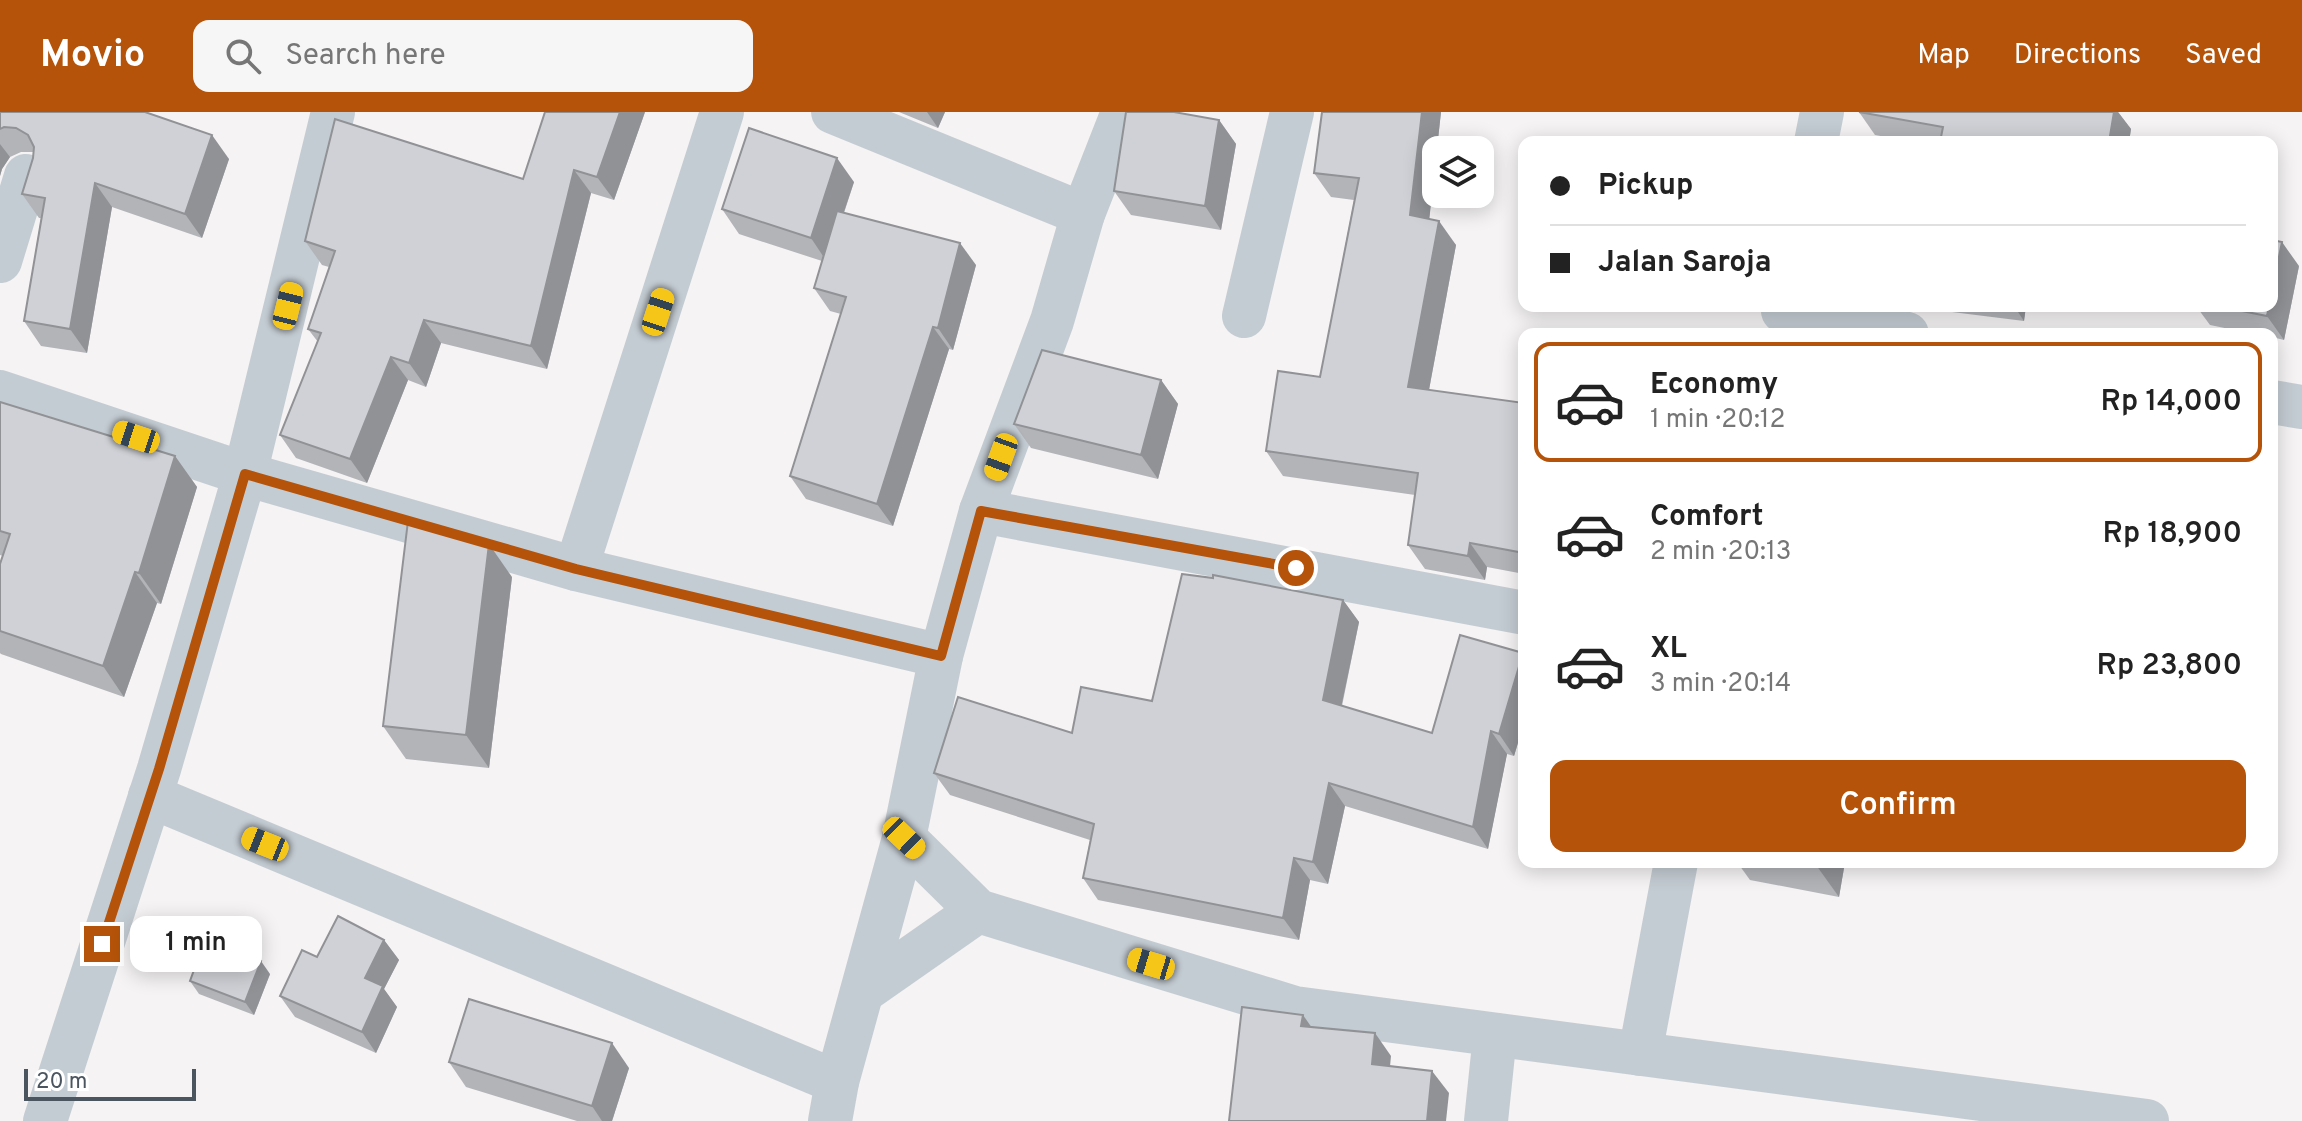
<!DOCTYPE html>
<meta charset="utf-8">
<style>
:root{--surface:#fff;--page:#f6f6f6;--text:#222;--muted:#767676;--line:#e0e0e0;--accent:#b45309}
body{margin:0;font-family:Overpass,sans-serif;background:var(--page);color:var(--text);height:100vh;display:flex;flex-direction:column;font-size:30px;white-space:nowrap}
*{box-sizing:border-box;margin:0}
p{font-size:26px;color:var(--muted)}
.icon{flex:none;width:44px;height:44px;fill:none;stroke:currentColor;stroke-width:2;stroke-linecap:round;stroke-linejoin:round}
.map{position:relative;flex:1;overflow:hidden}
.sheet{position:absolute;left:1518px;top:216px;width:760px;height:540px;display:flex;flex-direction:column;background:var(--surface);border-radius:16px;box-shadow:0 4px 20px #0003}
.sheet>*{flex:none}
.top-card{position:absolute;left:1518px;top:24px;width:760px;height:176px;border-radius:16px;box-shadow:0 4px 20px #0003;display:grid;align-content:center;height:176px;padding:0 32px;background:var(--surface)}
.buttons{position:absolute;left:1422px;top:24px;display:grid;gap:16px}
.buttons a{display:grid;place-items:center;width:72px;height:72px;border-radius:16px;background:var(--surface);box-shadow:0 4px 20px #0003;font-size:40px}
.scale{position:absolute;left:24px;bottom:20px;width:172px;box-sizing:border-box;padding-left:8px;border:4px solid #4a5560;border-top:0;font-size:22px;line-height:28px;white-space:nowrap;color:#4a5560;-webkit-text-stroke:6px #fff;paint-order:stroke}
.end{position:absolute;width:36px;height:36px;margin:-18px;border:10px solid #b45309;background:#fff;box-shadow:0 0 0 4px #fff}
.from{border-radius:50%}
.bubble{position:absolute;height:56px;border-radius:16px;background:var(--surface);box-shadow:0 4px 20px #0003;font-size:26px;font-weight:600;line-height:56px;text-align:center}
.car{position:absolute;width:24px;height:48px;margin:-24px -12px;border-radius:10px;box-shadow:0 0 6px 2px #0007;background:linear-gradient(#f5c518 24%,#345 0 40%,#f5c518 0 76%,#345 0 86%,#f5c518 0)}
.top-card b{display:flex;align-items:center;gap:28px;height:76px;font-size:30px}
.top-card b+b{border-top:2px solid var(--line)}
.top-card i{width:20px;height:20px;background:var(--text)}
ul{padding:14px 0 0;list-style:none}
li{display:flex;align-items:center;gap:24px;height:120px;margin:0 16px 12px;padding:0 16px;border:4px solid transparent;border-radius:16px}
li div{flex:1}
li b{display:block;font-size:30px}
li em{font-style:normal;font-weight:600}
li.current{border-color:var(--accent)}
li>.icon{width:72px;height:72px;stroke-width:1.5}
.action{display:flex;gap:16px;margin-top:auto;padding:16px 32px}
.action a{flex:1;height:92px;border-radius:16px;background:var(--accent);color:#fff;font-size:32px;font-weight:600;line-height:92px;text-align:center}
header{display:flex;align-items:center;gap:48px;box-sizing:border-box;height:112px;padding:0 40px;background:var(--accent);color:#fff}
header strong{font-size:38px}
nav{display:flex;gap:44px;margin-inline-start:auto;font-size:28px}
.search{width:560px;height:72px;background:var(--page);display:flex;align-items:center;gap:20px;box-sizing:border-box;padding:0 28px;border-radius:16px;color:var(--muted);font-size:30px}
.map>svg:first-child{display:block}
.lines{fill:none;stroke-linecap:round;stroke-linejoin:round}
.minor{stroke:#c4ccd3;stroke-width:44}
.wall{fill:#b2b4b8}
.shaded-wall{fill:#919296}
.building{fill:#cfd1d6;stroke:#919296;stroke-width:2}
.route{stroke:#b45309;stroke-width:10}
</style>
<header>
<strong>Movio</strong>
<div class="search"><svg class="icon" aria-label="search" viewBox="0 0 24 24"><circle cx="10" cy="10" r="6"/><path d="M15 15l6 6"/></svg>Search here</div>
<nav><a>Map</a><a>Directions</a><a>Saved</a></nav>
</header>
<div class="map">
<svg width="2302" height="1009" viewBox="0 0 2302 1009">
<rect width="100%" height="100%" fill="#f5f3f3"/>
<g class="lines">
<g class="minor">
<path d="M 833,0 L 1083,102"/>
<path d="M 1816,30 L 1822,0"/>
<path d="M 0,149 L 26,64"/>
<path d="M 1783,199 L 1907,222"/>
<path d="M 1244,204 L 1292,0"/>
<path d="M 0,280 L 245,362 L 576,457 L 941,544"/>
<path d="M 2272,290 L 2302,295"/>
<path d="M 981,399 L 1524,501"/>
<path d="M 576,457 L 722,0"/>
<path d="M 150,684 L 837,970"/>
<path d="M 904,726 L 978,799 L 1295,896 L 2147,1009"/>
<path d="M 865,878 L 978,799"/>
<path d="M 1640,942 L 1676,750"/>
<path d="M 45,1009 L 159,657 L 245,362 L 333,0"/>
<path d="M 830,1009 L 837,970 L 904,726 L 941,544 L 981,399 L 1052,209 L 1083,102 L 1123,0"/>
<path d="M 1486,1009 L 1495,923"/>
</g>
</g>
<g class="wall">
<path d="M 0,0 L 229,47 L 202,126 L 112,95 L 87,241 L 41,234 L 24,209 L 41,106 L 39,106 L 22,82 L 33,46 L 33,40 L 21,40 L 10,45 L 2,57 L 0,64 Z"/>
<path d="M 645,0 L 614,88 L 591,81 L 547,257 L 441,231 L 426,275 L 408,268 L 367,371 L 296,346 L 280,323 L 318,230 L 308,217 L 329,155 L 322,153 L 305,129 L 523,67 Z"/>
<path d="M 899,0 L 945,0 L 938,16 Z"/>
<path d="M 1441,0 L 1429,107 L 1456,133 L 1429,278 L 1524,291 L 1524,462 L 1487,455 L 1485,468 L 1425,457 L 1408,433 L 1415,383 L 1283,364 L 1266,339 L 1320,265 L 1354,88 L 1331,85 L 1314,61 Z"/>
<path d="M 1859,0 L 2118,0 L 2131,17 L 2129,30 L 1915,30 L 1875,23 Z"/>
<path d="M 1219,8 L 1236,32 L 1221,118 L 1131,103 L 1114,79 Z"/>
<path d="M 854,70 L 844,101 L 976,153 L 953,238 L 949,237 L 893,414 L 806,387 L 790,364 L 841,202 L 830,199 L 814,176 L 822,149 L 739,122 L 722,97 Z"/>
<path d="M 2299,154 L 2284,228 L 2272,225 L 2272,222 L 2254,222 L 2210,213 L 2196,194 L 2272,194 Z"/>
<path d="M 1904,194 L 2026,194 L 2024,209 Z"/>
<path d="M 1161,268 L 1178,292 L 1158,367 L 1031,336 L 1014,312 Z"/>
<path d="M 0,290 L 175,344 L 197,375 L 161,492 L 157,491 L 124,585 L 1,542 L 0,541 L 0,452 L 3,444 L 0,443 Z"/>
<path d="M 512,465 L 489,656 L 406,647 L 383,614 Z"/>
<path d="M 1343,488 L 1359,510 L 1342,594 L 1432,621 L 1524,543 L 1524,611 L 1514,644 L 1507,642 L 1488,737 L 1345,694 L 1328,772 L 1310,768 L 1299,828 L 1098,788 L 1083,766 L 1090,728 L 950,683 L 934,661 L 1072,621 L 1152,589 Z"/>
<path d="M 1737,750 L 1845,750 L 1839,785 L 1750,768 Z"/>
<path d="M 1877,750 L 1915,750 L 1914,756 Z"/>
<path d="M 384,828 L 399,848 L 384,877 L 397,895 L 376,941 L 295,905 L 280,884 L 317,845 Z"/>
<path d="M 270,862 L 254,903 L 199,882 L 190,869 Z"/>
<path d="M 449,950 L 629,956 L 612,1009 L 577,1009 L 466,975 Z"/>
</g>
<g class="shaded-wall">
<path d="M 620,0 L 645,0 L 614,88 L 597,65 Z"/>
<path d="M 927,0 L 945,0 L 938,16 Z"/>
<path d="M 1422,0 L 1441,0 L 1427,128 L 1410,103 Z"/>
<path d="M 2114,0 L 2118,0 L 2131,17 L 2129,30 L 2109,30 Z"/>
<path d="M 1219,8 L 1236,32 L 1221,118 L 1205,94 Z"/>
<path d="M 212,23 L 229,47 L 202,126 L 185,102 Z"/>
<path d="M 0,32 L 10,45 L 2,57 L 0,64 Z"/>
<path d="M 837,46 L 854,70 L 827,150 L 811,126 Z"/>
<path d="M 574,58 L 591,81 L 547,257 L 531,234 Z"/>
<path d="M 95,71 L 112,95 L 87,241 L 70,217 Z"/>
<path d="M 1439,109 L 1456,133 L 1425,299 L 1408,275 Z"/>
<path d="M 2282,130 L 2299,154 L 2284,228 L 2267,204 L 2269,194 L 2272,194 L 2272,179 Z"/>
<path d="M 960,131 L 976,153 L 953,238 L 938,216 Z"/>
<path d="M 2014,194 L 2026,194 L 2024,209 Z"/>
<path d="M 424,208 L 441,231 L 426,275 L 409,251 Z"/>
<path d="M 933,215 L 949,237 L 893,414 L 877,392 Z"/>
<path d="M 391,245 L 408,268 L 367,371 L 350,347 Z"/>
<path d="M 1161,268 L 1178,292 L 1158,367 L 1141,343 Z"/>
<path d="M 175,344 L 197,375 L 161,492 L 139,461 Z"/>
<path d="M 1470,431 L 1487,455 L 1485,468 L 1468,444 Z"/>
<path d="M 489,432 L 512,465 L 489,656 L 466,623 Z"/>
<path d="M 135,460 L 157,491 L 124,585 L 103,554 Z"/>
<path d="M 1343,488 L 1359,510 L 1338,610 L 1323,588 Z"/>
<path d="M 1523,541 L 1524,543 L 1524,611 L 1514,644 L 1499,622 Z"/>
<path d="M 1491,619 L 1507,642 L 1488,737 L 1473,715 Z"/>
<path d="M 1329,671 L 1345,694 L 1328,772 L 1313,750 Z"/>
<path d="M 1294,746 L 1310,768 L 1299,828 L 1283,806 Z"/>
<path d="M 1816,750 L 1845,750 L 1839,785 L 1816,753 Z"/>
<path d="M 384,828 L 399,848 L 384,877 L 397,895 L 376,941 L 362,920 L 365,866 Z"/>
<path d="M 261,849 L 270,862 L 254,903 L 245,890 Z"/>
<path d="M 1303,903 L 1319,926 L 1301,914 Z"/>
<path d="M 1375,921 L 1391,944 L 1388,975 L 1372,952 Z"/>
<path d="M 612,931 L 629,956 L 612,1009 L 602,1009 L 592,994 Z"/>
<path d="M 1432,959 L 1449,981 L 1446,1009 L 1427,1009 Z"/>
</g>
<g class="building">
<path d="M 0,0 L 145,0 L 212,23 L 185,102 L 95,71 L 70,217 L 24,209 L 45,86 L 22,82 L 33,46 L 34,35 L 28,23 L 16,16 L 4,15 L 0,17 Z"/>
<path d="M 545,0 L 620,0 L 597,65 L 574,58 L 531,234 L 424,208 L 409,251 L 391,245 L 350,347 L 280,323 L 321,221 L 308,217 L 335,139 L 305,129 L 335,7 L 523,67 Z"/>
<path d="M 1126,0 L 1174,0 L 1219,8 L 1205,94 L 1114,79 Z"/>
<path d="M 1322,0 L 1422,0 L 1410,103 L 1439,109 L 1408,275 L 1524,291 L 1524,441 L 1470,431 L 1468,444 L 1408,433 L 1418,361 L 1266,339 L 1278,259 L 1320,265 L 1359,66 L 1314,61 Z"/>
<path d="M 1859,0 L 2114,0 L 2109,30 L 2036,30 L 2027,29 L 2027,30 L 1940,30 L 1943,15 Z"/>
<path d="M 749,16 L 837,46 L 811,126 L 722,97 Z"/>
<path d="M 837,99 L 960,131 L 938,216 L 933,215 L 877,392 L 790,364 L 846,185 L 814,176 Z"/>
<path d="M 2272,128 L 2282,130 L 2272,179 Z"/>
<path d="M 2217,194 L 2269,194 L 2267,204 Z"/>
<path d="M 1042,238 L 1161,268 L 1141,343 L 1014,312 Z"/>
<path d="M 0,290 L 175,344 L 139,461 L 135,460 L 103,554 L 0,519 L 0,452 L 10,422 L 0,419 Z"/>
<path d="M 408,409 L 489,432 L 466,623 L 383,614 Z"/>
<path d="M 1182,462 L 1213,466 L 1213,463 L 1343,488 L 1323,588 L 1432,621 L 1460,523 L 1523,541 L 1499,622 L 1491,619 L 1473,715 L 1329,671 L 1313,750 L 1294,746 L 1283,806 L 1083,766 L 1094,712 L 934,661 L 958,585 L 1072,621 L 1081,575 L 1152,589 Z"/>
<path d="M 338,804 L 384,828 L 365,866 L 383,874 L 362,920 L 280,884 L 302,838 L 317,845 Z"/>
<path d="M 205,828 L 261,849 L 245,890 L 190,869 Z"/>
<path d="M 469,887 L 612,931 L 592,994 L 449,950 Z"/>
<path d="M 1242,895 L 1303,903 L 1301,914 L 1375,921 L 1372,952 L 1432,959 L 1427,1009 L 1229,1009 Z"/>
</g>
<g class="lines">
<path class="route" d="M 102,832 L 159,657 L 245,362 L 576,457 L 941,544 L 981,399 L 1296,456"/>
</g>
</svg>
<div class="buttons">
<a><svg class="icon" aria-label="layers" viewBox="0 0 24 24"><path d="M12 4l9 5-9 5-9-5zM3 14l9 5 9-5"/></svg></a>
</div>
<div class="scale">20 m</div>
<i class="end from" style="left:1296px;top:456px"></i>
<i class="end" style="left:102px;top:832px"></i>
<div class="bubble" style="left:130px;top:804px;width:132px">1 min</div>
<i class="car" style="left:288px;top:194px;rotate:14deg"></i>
<i class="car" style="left:658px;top:200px;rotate:18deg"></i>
<i class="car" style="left:136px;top:325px;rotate:288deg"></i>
<i class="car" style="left:1001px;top:345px;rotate:200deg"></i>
<i class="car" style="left:904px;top:726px;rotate:134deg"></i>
<i class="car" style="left:265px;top:732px;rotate:292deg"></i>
<i class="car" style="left:1151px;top:852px;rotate:287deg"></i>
<div class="top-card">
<b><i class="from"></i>Pickup</b>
<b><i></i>Jalan Saroja</b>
</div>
<section class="sheet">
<ul>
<li class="current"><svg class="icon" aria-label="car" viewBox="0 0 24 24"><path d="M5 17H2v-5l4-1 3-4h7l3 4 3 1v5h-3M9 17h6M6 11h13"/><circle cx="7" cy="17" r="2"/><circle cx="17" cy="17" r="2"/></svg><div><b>Economy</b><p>1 min · 20:12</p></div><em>Rp 14,000</em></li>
<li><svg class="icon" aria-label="car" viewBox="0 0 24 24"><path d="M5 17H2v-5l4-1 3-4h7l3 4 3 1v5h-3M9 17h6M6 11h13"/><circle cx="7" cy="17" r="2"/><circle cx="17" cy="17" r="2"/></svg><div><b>Comfort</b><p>2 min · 20:13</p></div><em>Rp 18,900</em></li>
<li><svg class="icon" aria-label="car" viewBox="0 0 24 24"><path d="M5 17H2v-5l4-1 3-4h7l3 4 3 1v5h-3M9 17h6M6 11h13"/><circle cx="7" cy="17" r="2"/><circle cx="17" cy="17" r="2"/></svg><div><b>XL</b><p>3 min · 20:14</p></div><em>Rp 23,800</em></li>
</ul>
<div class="action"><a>Confirm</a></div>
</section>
</div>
